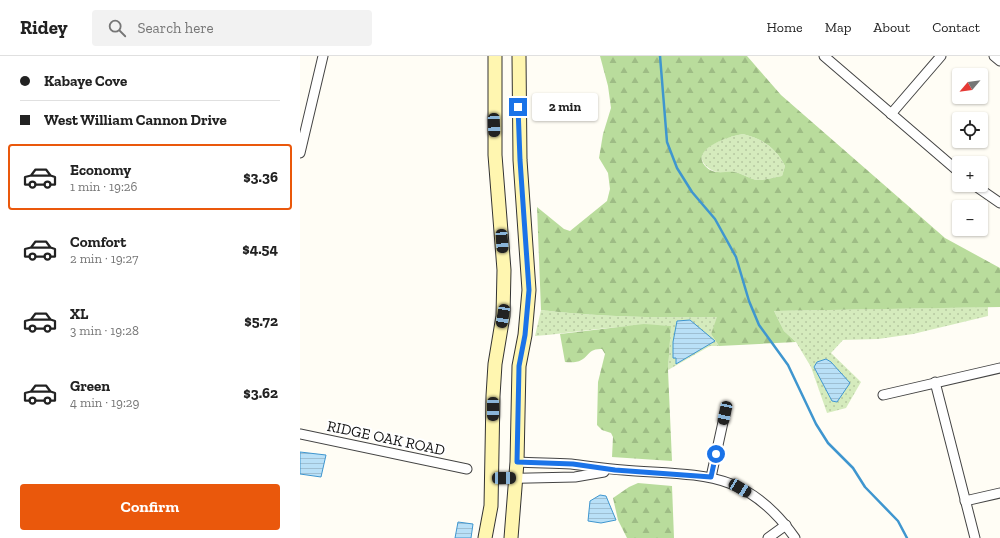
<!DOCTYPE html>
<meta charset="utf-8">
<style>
:root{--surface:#fff;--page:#f2f2f2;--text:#222;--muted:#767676;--line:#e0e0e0;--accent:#ea580c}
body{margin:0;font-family:"Zilla Slab",serif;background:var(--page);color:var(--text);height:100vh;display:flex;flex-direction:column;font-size:15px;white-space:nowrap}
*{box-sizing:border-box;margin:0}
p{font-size:13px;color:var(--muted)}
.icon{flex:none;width:22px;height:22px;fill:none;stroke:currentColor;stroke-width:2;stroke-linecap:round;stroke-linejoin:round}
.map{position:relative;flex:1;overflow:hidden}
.details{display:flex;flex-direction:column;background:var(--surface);width:300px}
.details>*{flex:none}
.banner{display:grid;align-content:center;height:88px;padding:0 20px;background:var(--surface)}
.needle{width:26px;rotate:241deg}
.tools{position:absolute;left:652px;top:12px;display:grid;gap:8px}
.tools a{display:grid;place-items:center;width:36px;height:36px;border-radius:4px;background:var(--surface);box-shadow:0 1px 3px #0004;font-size:20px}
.end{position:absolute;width:18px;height:18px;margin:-9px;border:5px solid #1a73e8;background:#fff;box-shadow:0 0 0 2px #fff}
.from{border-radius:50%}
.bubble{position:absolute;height:28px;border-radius:4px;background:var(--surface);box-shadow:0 1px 3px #0004;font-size:13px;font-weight:700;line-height:28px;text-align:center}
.car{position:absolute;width:12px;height:24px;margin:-12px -6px;border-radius:5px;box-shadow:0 0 3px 1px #0007;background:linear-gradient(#222 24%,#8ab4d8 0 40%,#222 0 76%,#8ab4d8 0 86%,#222 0)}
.banner b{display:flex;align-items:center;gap:14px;height:38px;font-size:15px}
.banner b+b{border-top:1px solid var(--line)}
.banner i{width:10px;height:10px;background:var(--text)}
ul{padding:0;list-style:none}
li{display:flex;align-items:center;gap:12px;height:66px;margin:0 8px 6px;padding:0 12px;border:2px solid transparent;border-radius:4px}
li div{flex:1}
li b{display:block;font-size:15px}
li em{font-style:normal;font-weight:700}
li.on{border-color:var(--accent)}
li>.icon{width:36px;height:36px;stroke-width:1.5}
.cta{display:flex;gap:8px;margin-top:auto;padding:8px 20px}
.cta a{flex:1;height:46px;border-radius:4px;background:var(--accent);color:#fff;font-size:16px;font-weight:700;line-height:46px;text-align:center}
header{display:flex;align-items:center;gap:24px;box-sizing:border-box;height:56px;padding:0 20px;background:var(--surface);border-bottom:1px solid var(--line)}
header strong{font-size:19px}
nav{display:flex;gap:22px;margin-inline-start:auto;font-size:14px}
.search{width:280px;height:36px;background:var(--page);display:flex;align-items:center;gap:10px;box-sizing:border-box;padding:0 14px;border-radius:4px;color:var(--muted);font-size:15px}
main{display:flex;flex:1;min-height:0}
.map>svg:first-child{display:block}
.grass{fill:url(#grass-dots)}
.forest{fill:url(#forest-firs);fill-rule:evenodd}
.water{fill:url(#water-rules);stroke:#3f96cf}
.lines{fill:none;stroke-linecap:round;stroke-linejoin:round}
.stream{stroke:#3f96cf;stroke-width:2.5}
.street-casing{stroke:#444;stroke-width:11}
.secondary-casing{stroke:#333;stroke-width:15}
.street{stroke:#fff;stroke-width:9}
.secondary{stroke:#fff6b0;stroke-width:13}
.route{stroke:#1a73e8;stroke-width:5}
.labels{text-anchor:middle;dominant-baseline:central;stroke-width:4;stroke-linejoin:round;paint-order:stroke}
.street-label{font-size:15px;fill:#111;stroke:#fff}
</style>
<header>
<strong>Ridey</strong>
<div class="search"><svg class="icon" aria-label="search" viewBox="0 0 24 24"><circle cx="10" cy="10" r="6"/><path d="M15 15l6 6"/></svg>Search here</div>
<nav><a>Home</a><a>Map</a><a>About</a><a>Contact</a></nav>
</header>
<main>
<section class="details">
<div class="banner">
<b><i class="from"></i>Kabaye Cove</b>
<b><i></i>West William Cannon Drive</b>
</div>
<ul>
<li class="on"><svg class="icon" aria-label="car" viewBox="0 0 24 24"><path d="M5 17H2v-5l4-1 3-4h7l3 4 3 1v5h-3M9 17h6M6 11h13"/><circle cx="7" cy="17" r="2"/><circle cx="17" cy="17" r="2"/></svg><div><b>Economy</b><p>1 min · 19:26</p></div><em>$3.36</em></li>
<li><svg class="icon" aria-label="car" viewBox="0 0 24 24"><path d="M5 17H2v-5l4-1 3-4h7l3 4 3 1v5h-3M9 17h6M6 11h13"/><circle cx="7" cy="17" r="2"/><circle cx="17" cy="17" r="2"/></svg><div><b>Comfort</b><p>2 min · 19:27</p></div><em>$4.54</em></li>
<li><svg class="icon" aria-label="car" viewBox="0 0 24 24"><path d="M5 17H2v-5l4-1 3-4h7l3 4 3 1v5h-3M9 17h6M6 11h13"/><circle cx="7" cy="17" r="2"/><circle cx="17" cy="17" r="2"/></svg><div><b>XL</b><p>3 min · 19:28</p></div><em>$5.72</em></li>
<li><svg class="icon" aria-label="car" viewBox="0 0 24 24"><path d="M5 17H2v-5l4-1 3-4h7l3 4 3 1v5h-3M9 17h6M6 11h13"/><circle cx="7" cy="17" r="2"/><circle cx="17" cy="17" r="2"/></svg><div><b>Green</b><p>4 min · 19:29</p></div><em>$3.62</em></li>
</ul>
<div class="cta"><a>Confirm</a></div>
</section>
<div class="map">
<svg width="700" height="482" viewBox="0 0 700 482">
<defs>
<pattern id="grass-dots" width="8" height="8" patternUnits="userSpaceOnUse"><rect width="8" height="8" fill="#d5ebbd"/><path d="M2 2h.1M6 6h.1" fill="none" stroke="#b6c8a1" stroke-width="1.8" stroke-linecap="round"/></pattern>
<pattern id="forest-firs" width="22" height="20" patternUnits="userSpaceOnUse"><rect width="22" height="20" fill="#b9dc9c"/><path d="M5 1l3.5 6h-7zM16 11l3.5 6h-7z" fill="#9ebc85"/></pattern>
<pattern id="water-rules" width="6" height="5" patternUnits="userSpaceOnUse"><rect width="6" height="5" fill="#b9e0f7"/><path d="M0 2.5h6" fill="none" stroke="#9ebfd3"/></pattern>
</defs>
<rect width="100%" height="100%" fill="#fffdf5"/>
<g class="grass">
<path d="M 443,78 C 463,83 476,92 485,110 L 482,120 C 475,121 465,124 458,124 C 449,123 442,117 434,116 C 426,116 417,118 410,113 C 383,94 429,80 443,78 Z"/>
<path d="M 688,251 L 688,260 L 613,278 L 578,283 L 543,284 L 531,297 L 561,326 L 546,352 L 527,357 L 511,311 L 496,286 L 484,275 L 474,255 Z"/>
<path d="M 241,254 C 299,261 359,262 418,261 L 411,278 L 419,290 L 410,290 L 368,314 L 371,270 C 325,267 281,276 235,280 Z"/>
</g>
<g class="forest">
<path d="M 300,0 L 447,0 L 481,39 L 645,182 L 700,212 L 700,251 L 474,255 L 484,275 L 496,286 L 419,290 L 411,278 L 417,261 C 359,262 299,261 241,254 L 237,151 L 264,173 L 270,175 L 307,145 L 310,133 L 308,117 L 299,102 L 303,78 L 311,52 L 308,30 ZM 443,78 C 463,83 476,92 485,110 L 482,120 C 475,121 465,124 458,124 C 449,123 442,117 434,116 C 427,115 417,118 410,114 C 383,95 429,80 443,78 Z"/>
<path d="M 344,268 L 371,270 L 368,314 L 372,405 L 312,401 L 313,381 L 311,377 L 302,374 L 297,369 L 298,326 L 305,298 L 302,293 C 283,292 291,309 265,306 L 260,278 Z"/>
<path d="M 338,427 L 372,430 L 374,482 L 327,482 L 318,464 L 313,442 L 329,431 Z"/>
</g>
<g class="water">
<path d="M 390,264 L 415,285 L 376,308 L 376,302 L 373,302 L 373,286 L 377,265 Z"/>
<path d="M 526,303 L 531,306 L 550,327 L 537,346 L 532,345 L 514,311 L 517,306 Z"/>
<path d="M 0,396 L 26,399 L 21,421 L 0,418 Z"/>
<path d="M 300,439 L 306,440 L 316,464 L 301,467 L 288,465 L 290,445 Z"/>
<path d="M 158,466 L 173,468 L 171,482 L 155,482 Z"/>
</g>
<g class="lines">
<path class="stream" d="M 360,0 L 367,86 L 377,112 L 392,136 L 415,163 L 436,201 L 449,245 L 459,269 L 488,309 L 516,368 L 528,387 L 553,412 L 565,431 L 598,465 L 607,482"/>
<g class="street-casing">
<g id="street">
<path d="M 524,0 L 659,116"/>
<path d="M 694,0 L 700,5"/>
<path d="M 591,58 L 641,0"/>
<path d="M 0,97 L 23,0"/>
<path d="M 674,129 L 700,147"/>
<path d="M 635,326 L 675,482"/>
<path d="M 583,339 L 700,312"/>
<path d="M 0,378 L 167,413"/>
<path d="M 217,406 C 235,407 253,407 271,408 C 289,410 306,413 323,414 C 399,420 446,412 495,482"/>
<path d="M 411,421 L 425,357"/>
<path d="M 192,423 L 275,421 L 304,416"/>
<path d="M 665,445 L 700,437"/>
<path d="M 468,482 L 486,469"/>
</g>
</g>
<g class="secondary-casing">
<g id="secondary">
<path d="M 185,482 L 191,450 L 193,340 L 195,308 L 203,260 L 204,214 L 195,99 L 195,0"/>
<path d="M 211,482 L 217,406 L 219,310 L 225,279 L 229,234 L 220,104 L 219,0"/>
</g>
</g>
<use href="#street" class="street"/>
<use href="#secondary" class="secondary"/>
</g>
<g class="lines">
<path class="route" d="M 218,51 L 220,104 L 229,234 L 225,279 L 219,310 L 217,406 L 273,408 L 315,414 L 411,421 L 416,398"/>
</g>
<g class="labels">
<g class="street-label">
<text transform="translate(86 382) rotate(12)">RIDGE OAK ROAD</text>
</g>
</g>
</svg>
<div class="tools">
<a><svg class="needle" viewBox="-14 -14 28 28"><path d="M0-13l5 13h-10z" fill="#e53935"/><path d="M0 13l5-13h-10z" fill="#767676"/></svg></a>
<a><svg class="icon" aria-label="locate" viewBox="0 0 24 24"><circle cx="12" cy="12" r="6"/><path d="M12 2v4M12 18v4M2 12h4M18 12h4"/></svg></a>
<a>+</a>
<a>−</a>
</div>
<i class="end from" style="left:416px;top:398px"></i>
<i class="end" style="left:218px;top:51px"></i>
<div class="bubble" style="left:232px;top:37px;width:66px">2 min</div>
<i class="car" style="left:194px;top:69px;rotate:178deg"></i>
<i class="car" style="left:202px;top:185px;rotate:176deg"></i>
<i class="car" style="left:203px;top:260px;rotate:189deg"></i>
<i class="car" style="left:193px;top:353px;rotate:180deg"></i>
<i class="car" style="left:425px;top:357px;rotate:192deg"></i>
<i class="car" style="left:204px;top:422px;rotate:89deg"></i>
<i class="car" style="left:440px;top:432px;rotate:121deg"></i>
</div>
</main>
